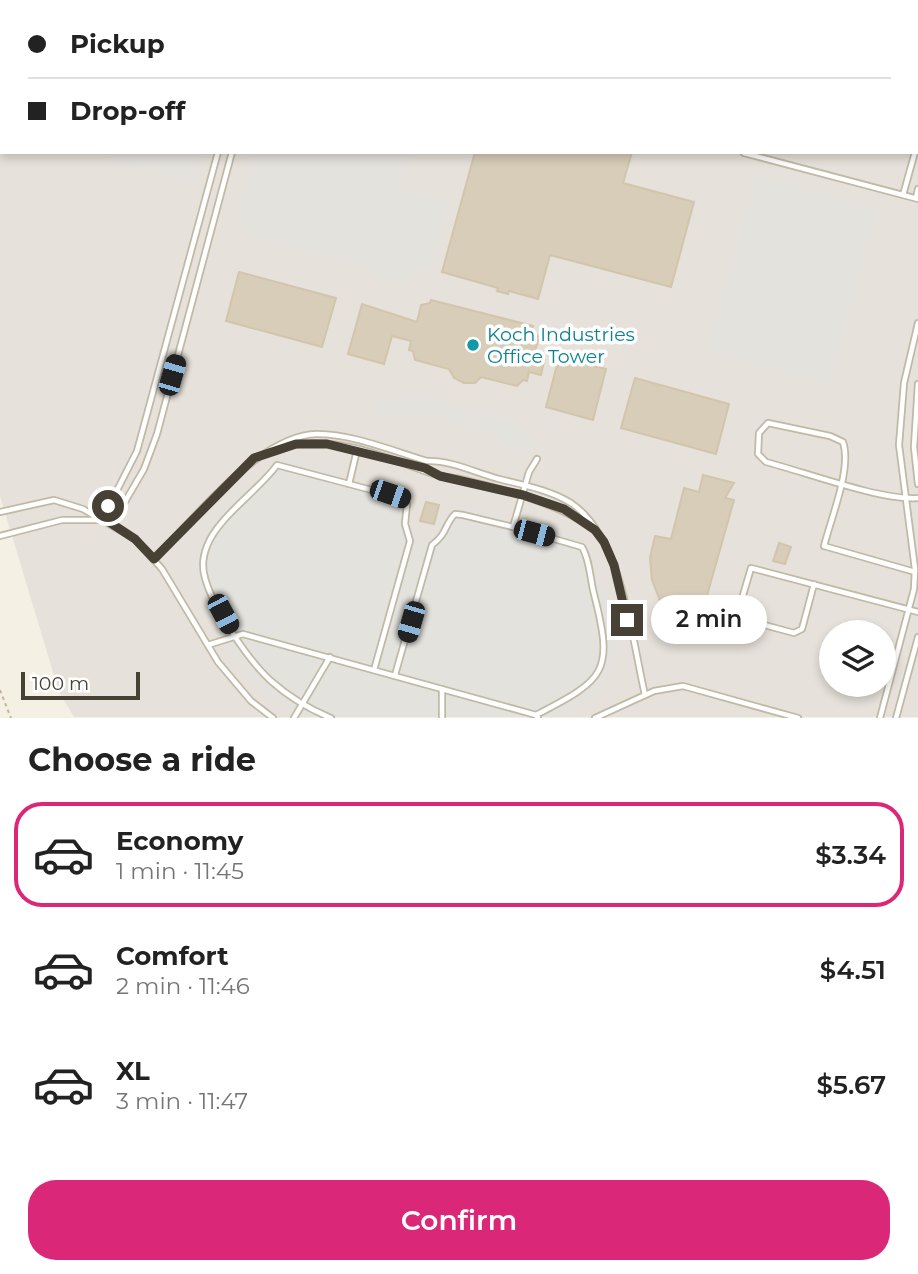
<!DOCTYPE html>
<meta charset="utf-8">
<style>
:root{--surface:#fff;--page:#f6f6f6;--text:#222;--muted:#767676;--line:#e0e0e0;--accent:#db2777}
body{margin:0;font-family:Montserrat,sans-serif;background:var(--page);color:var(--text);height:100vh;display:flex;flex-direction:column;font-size:26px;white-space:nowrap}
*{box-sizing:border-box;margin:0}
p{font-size:23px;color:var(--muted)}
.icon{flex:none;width:38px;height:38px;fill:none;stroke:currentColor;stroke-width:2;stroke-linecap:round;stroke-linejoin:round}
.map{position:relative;height:718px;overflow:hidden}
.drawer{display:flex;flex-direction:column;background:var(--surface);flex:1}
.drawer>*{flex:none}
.guide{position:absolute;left:0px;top:0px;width:919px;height:154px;box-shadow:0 4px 10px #0003;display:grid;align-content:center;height:154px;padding:0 28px;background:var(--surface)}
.controls{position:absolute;left:819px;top:620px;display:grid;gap:14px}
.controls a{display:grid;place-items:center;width:77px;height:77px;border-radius:50%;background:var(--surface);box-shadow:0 4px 10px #0003;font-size:35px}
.scale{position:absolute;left:21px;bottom:18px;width:119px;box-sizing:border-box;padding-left:7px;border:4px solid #474034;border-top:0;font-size:19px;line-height:24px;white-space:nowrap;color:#474034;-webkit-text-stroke:5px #fff;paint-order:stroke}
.end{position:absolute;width:32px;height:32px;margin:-16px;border:9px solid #474034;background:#fff;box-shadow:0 0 0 4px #fff}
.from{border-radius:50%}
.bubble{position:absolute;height:49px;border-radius:24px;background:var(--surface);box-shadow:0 4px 10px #0003;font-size:23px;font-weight:600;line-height:49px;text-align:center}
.car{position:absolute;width:21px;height:42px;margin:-21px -10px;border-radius:9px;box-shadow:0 0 5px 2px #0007;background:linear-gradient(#222 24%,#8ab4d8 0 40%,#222 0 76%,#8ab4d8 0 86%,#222 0)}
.guide b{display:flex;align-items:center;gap:24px;height:66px;font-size:26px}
.guide b+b{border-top:2px solid var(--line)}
.guide i{width:18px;height:18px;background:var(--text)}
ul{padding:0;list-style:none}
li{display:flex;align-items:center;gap:21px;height:105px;margin:0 14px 10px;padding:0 14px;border:4px solid transparent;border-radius:28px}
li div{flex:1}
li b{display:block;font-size:26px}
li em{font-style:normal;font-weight:600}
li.selected{border-color:var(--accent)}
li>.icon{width:63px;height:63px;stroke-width:1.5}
h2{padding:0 28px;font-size:32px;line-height:84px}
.button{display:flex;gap:14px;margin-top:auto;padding:14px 28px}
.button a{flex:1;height:80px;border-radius:28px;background:var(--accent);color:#fff;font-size:28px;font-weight:600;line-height:80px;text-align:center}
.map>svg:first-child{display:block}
.industrial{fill:#e6e1da;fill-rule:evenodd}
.parking{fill:#e4e2dd}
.building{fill:#d7cdb9;stroke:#d2c5ab;stroke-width:2}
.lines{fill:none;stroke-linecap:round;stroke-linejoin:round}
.lane-casing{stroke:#c0b9a6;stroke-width:8}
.path{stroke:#c3b696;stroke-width:2;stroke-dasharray:3.5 3.5;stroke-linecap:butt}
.lane{stroke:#fff;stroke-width:4.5}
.route{stroke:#474034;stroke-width:9}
.culture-dot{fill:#0f9aa8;stroke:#fff;stroke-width:2.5}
.labels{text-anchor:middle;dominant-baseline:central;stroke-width:7;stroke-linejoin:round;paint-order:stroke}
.culture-label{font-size:19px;fill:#0d838f;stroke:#fff;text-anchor:start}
</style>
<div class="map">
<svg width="918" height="718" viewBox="0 0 918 718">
<rect width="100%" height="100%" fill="#f4f0e4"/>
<g class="industrial">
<path d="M 0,0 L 63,2 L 2,2 L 2,152 L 917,152 L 918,17 L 918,717 L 74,717 L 59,692 L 0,496 ZM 831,632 L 884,632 L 884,684 L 831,684 Z"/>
<path d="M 232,0 L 855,0 L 861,2 L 232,2 Z"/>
</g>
<g class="parking">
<path d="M 112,152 L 203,152 L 194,185 L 109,160 Z"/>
<path d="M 255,152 L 409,152 L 399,187 L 450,201 L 431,267 L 422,271 L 412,269 L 407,285 L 376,276 L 372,269 L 248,238 L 250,231 L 234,226 Z"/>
<path d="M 755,174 L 879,208 L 830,385 L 706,352 Z"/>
<path d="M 419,394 L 444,399 L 443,405 L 474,414 L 476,407 L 500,415 L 525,432 L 537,445 L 520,458 L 508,446 L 485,433 L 431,417 L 400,416 L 380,420 L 372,400 Z"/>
<path d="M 288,457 L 340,471 L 340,477 L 364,484 L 366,477 L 404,487 L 402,494 L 412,501 L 410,521 L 415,542 L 427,546 L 441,532 L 448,514 L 453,510 L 463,510 L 465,504 L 503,514 L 501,520 L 526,528 L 528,521 L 581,535 L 580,540 L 592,549 L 598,583 L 606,589 L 616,628 L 617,649 L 613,669 L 604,685 L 590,699 L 559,717 L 299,717 L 293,714 L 258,686 L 234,657 L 194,581 L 199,538 L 219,510 L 240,491 L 244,495 L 270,467 L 277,461 L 286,462 Z"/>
</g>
<g class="building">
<path d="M 475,152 L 632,152 L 623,183 L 694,202 L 671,287 L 550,255 L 538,299 L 509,291 L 508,294 L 497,291 L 498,288 L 442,272 Z"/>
<path d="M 239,272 L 336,298 L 322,347 L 226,321 Z"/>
<path d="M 431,300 L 533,326 L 532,330 L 539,337 L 534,354 L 545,357 L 541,375 L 529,372 L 527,381 L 523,380 L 517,386 L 481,377 L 475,383 L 464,383 L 454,378 L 449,369 L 415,360 L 413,351 L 409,350 L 411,341 L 392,336 L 384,364 L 348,354 L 362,304 L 417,322 L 421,305 L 430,303 Z"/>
<path d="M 559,357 L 606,369 L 593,420 L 546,407 Z"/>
<path d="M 635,378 L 729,404 L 716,454 L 621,428 Z"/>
<path d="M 703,475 L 734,483 L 725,498 L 734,500 L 706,599 L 693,596 L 689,612 L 666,605 L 663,608 L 652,580 L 650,558 L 655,536 L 671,539 L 684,488 L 699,492 Z"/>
<path d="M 426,502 L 439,505 L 434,524 L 420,521 Z"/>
<path d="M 779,543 L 791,547 L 785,564 L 773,561 Z"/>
</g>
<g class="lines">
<g class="lane-casing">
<g id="lane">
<path d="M 785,0 L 792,2"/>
<path d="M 258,2 L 258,0"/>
<path d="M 271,2 L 272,0"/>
<path d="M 485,2 L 485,0"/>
<path d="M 0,19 L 2,20"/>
<path d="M 0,33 L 2,33"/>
<path d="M 917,36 L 918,36"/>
<path d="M 917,143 L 918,139"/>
<path d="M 744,153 L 918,199"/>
<path d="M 903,195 L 915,152"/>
<path d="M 916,198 L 918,189"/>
<path d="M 918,384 L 914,447 L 918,484"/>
<path d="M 268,452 C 282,448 296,443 310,443 C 353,441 399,463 439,476 C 446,478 453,477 460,479 C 506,490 550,501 590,526"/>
<path d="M 537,459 L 529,472 L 513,527 L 582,547 C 590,560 590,579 594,594 C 614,672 606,679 536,715 L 538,718"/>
<path d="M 349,484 L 405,499 L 407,504 L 405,524 L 410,541 L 374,670"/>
<path d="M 0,512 L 54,500 L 83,509 L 135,539 L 162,569 L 218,662 L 251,701 L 273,718"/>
<path d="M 106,519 L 109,506 L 137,451 L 218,152"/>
<path d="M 0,536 L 62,520 L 106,520 L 119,512 L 144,469 L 157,434 L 232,152"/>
<path d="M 154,560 C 193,520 259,435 317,434 C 353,434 393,451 427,461 C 451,460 476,473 499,479 C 523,485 550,490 571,503 C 622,537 632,639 645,695"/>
<path d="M 915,572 L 824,546 C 831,518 852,468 843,442 L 830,436 L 768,423 L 759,433 L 758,454 L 766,462 C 805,472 882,501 918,498"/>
<path d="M 814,584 L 802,629 L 794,633 L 742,619 L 738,612 L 751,568 L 918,612"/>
<path d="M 208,645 L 243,634 L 536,715"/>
<path d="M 395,675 L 432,545 C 448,533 444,525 455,514 L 463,515 L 513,527"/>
<path d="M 294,718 L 330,657"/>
<path d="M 331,718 C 309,709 289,697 271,681 C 248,660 213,608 205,578 C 202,568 203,556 207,546 C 218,517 258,491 277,465 L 349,484 L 357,450"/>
<path d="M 442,718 L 442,689"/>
<path d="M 595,718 L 654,691 L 683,686 L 798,718"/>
<path d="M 880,718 L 914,589 L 915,569 L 899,445 L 904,383 L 918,323"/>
<path d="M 896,718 L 918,637"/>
</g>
</g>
<path class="path" d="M 0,690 L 11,718"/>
<use href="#lane" class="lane"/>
</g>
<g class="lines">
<path class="route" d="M 108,506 L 106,520 L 135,539 L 154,559 L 254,458 L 296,444 L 327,444 L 425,468 L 440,476 L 523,495 L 564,509 L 595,530 L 604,542 L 614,565 L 627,620"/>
</g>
<circle class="culture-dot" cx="473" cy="345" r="7"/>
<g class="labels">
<g class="culture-label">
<text x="487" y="334">Koch Industries<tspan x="487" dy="22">Office Tower</tspan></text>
</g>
</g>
</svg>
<div class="controls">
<a><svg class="icon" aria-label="layers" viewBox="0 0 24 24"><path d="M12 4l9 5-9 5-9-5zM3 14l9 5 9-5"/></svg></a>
</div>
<div class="scale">100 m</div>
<i class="end from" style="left:108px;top:506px"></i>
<i class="end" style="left:627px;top:620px"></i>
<div class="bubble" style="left:651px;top:595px;width:116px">2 min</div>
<i class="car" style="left:172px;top:375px;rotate:16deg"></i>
<i class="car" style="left:390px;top:494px;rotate:109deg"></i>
<i class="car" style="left:534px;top:533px;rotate:105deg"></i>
<i class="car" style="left:223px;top:614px;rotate:152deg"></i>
<i class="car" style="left:411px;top:622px;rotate:196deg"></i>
<div class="guide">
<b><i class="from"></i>Pickup</b>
<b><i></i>Drop-off</b>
</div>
</div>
<section class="drawer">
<h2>Choose a ride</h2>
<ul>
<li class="selected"><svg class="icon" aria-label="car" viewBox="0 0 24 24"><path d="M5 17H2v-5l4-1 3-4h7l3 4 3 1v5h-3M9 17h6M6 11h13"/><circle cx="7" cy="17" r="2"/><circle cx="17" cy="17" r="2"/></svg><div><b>Economy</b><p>1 min · 11:45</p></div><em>$3.34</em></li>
<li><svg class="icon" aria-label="car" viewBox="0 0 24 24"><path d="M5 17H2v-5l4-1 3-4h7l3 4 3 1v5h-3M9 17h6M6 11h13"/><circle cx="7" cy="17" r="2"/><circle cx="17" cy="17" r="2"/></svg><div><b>Comfort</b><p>2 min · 11:46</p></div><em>$4.51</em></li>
<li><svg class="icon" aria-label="car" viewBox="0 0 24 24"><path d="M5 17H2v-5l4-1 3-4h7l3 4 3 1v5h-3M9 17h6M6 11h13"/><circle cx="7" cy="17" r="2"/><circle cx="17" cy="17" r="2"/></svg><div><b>XL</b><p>3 min · 11:47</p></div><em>$5.67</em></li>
</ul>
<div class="button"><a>Confirm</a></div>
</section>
